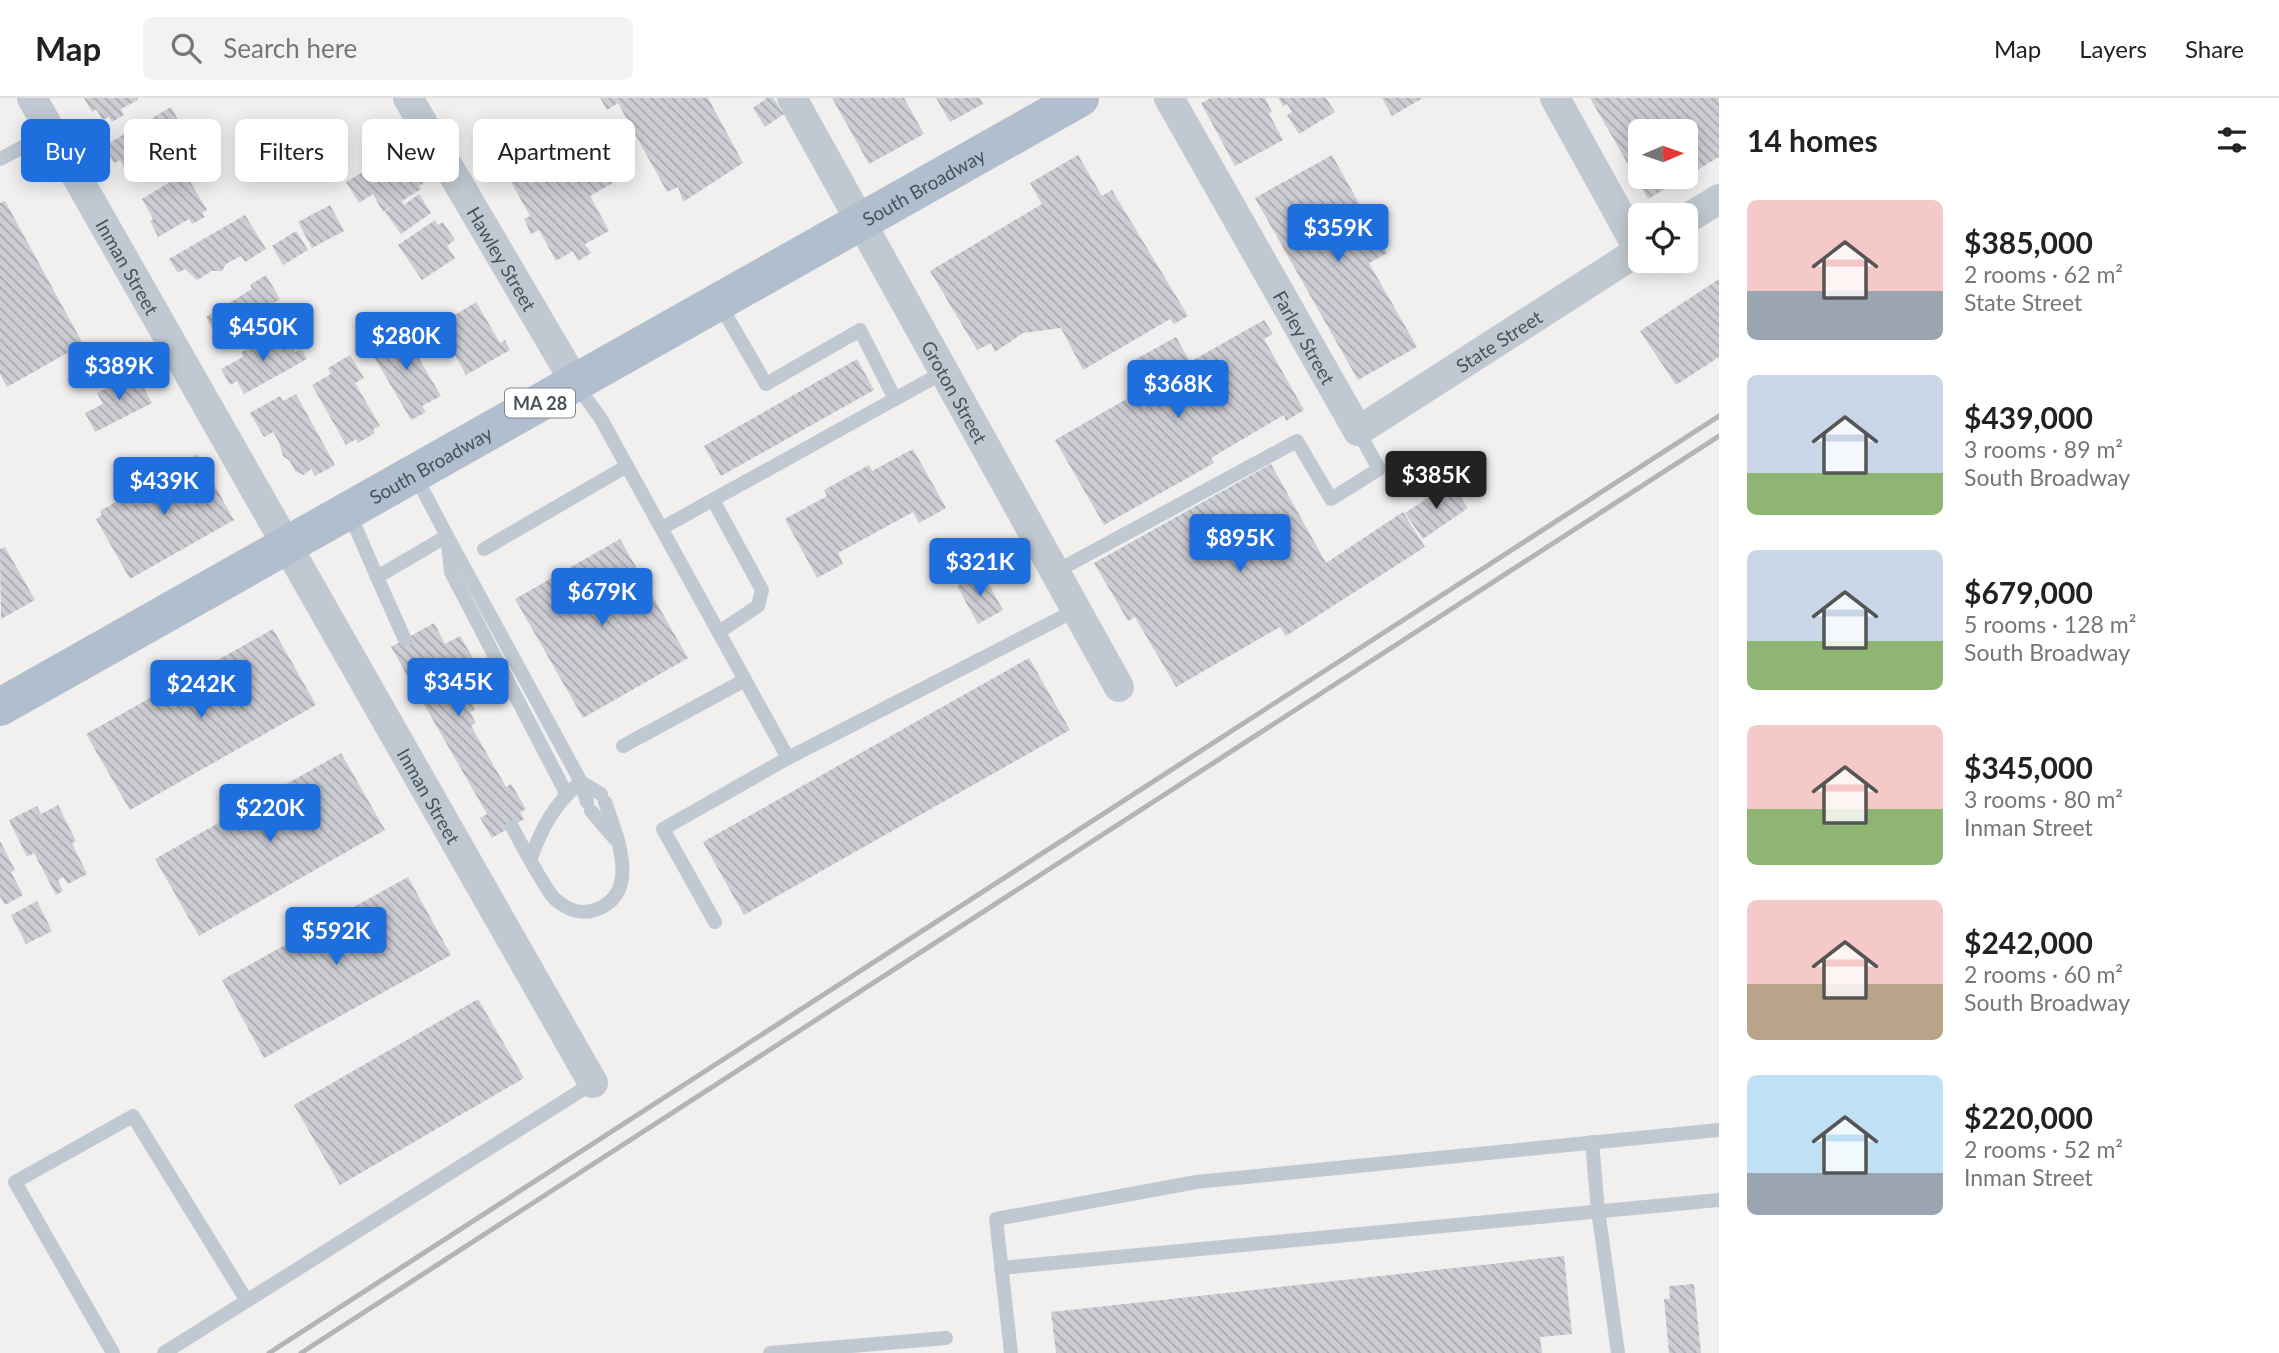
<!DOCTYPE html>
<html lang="en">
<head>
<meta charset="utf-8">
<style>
	body { margin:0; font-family:Lato,sans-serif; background:#f2f2f2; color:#222; height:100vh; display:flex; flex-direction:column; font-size:26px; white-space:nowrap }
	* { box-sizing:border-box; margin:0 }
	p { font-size:23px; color:#767676 }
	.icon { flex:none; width:38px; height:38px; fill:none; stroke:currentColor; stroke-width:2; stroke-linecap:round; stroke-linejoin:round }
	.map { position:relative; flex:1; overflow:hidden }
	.sheet { display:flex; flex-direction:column; background:#fff; width:560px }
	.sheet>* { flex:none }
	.guide { position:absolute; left:21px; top:21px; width:665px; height:63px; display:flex; gap:14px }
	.needle { width:46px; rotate:88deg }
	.fabs { position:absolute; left:1628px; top:21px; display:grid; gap:14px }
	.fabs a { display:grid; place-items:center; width:70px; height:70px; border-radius:10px; background:#fff; box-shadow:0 4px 18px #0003; font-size:35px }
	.price { position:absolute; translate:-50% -60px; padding:0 16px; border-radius:7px; background:#1e6edd; color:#fff; font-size:23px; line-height:46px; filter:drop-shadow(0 2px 4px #0008) }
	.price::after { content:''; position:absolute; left:50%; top:42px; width:21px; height:16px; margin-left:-10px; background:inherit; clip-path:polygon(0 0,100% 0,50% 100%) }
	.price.on { background:#222; color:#fff }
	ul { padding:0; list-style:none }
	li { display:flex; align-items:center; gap:21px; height:175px; padding:0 28px }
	li span { display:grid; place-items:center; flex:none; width:196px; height:140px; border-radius:10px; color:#555 }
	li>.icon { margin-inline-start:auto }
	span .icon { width:84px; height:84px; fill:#fffc; stroke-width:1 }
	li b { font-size:30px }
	h2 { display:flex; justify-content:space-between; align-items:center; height:84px; padding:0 28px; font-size:30px }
	.chip { padding:0 24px; border-radius:10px; background:#fff; box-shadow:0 4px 18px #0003; font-size:24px; line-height:63px }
	.chip.on { background:#1e6edd; color:#fff }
	header { display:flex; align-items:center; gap:42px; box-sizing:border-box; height:98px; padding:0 35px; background:#fff; border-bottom:2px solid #e0e0e0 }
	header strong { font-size:33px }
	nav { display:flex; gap:38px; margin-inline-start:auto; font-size:24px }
	.search { width:490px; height:63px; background:#f2f2f2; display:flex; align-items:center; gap:18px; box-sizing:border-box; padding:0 24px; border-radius:10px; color:#767676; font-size:26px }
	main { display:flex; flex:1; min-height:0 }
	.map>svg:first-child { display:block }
	.building { fill:url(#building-back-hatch) }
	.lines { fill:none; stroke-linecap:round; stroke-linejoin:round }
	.service { stroke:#c0c9d1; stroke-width:14 }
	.minor { stroke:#c0c9d1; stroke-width:30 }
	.primary { stroke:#b0becd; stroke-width:38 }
	.rail { stroke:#b1b4b9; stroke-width:5 }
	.labels { text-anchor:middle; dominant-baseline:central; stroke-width:7; stroke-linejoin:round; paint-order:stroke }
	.shield { fill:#fff; stroke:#7f868d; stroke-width:2 }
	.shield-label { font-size:18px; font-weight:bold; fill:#48525c }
	.street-label { font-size:19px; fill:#48525c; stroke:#fff }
</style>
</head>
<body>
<header>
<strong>Map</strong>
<div class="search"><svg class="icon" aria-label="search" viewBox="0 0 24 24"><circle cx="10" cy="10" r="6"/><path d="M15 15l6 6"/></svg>Search here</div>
<nav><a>Map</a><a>Layers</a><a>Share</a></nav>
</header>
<main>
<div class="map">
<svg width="1719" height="1255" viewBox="0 0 1719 1255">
	<defs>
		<pattern id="building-back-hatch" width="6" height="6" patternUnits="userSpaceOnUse" patternTransform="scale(1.75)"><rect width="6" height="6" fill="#ccced4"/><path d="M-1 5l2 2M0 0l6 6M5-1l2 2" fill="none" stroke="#a8aaaf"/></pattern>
	</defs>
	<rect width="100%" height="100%" fill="#f2efef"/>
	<g class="building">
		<polygon points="84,0 137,0 138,2 121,11 124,17 112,24 109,19 103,22 96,11 92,14"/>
		<polygon points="600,0 708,0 743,65 683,104 678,89 667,94 618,5 607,12"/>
		<polygon points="767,0 773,0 784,16 765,29 753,10"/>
		<polygon points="832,0 904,0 924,36 869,66"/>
		<polygon points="936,0 980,0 983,6 950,24"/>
		<polygon points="1211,0 1265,0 1272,14 1269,16 1283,42 1235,68 1201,5"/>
		<polygon points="1278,0 1326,0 1335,14 1299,36 1287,17 1292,14 1287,6 1283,8"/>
		<polygon points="1382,0 1423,0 1392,18"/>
		<polygon points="1590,0 1719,0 1719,59 1685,79 1685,33 1640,33 1640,79 1685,79 1648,101"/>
		<polygon points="171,9 183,31 190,27 203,49 177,64 171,54 149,69 128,76 120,62 114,65 104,48"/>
		<polygon points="562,53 576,77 615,55 627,77 590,98 609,133 585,146 591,155 578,163 573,153 556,163 539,132 531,136 524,121 530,118 510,82"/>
		<polygon points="399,57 412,77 417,74 424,85 419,88 421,91 402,103 404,107 419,96 431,115 401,136 385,114 395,107 383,114 373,96 359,105 346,84 388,59 390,62"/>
		<polygon points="1078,57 1102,98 1112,92 1188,218 1174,226 1170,221 1083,272 1061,230 1023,235 995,254 991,245 977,252 930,173 1042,106 1030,85"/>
		<polygon points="1332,57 1387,155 1369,165 1417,249 1358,282 1255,100"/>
		<polygon points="185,75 207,112 202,115 205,119 192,126 189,121 158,139 150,123 153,121 142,101"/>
		<polygon points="5,103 83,246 7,289 0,276 0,105"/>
		<polygon points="330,107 344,133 312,150 298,124"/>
		<polygon points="245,117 266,151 245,164 241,158 226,166 222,173 212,173 197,182 185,171 178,175 169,161"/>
		<polygon points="435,122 438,127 443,124 455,142 447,148 455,160 422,182 398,147"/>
		<polygon points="296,133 308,152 283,167 272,148"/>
		<polygon points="266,177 280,201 260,214 265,223 227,245 221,234 216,237 206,219 252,191 250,187"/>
		<polygon points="1719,181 1719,259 1676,287 1640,233"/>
		<polygon points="476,204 500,245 505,242 510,252 466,277 438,227"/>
		<polygon points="1264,222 1273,236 1264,241 1304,312 1286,323 1284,317 1211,360 1214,365 1104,427 1055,342 1144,291 1129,265 1176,239 1190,264"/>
		<polygon points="398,229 401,234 407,230 418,249 414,252 441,298 422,308 426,314 411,322 370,252 378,247 381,251 390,245 386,237"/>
		<polygon points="284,236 295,254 301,251 307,261 244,296 237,283 230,287 221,271 243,259 241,254 265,241 268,245"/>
		<polygon points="350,257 364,280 355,285 380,328 373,331 375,335 358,345 356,341 346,347 312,287 331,276 328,270"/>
		<polygon points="857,261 874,292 721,378 704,348"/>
		<polygon points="136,275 152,305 95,334 85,315 103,306 97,295"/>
		<polygon points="296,296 335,367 315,378 311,371 304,377 295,373 290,363 283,358 279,344 273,334 264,339 250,315 280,298 283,303"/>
		<polygon points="913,351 946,410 919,425 913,414 838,455 843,466 817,480 785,421 827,398 824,392 869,367 872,373"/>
		<polygon points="197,356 234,422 130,481 96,421 102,417 100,413"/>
		<polygon points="1271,366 1326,465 1403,414 1425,449 1286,538 1280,529 1176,589 1135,519 1128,523 1094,465"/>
		<polygon points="1450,385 1468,410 1423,441 1405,415"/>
		<polygon points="620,441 688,560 583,620 515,501"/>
		<polygon points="5,449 35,502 1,521 0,451"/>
		<polygon points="982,474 1003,512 978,526 957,488"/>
		<polygon points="434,525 445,546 460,538 478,569 468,575 483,601 472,607 475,612 470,614 476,625 471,628 506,689 511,686 526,711 520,714 524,721 492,740 480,720 487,716 391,549"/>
		<polygon points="273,531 316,607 130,712 86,636"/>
		<polygon points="1029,560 1070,632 744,817 703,744"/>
		<polygon points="341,655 385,732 199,838 155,761"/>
		<polygon points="58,707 76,743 72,745 87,776 68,786 63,779 58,782 63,793 56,797 34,755 27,759 9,722 37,708 41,716"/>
		<polygon points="0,743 15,772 11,774 23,797 5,807 0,798"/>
		<polygon points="408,779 451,857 264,960 222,882"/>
		<polygon points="37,803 52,833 26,846 11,817"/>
		<polygon points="478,901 524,980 340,1087 294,1007"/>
		<polygon points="1564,1158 1572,1236 1540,1239 1542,1255 1056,1255 1051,1214"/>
		<polygon points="1694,1186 1701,1255 1669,1255 1664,1201 1670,1201 1669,1188"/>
	</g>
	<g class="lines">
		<g class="service">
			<polyline points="0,61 52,34"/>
			<polyline points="576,286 601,321 745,582 623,648"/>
			<polyline points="895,301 944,274"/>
			<polyline points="713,402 762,492 758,508 719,534"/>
			<polyline points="349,414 377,479 447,438 415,377"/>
			<polyline points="662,430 895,301 860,232 766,286 719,205"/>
			<polyline points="447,438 581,684 601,696"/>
			<polyline points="448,447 451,474 566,695"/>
			<polyline points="484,451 627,368"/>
			<polyline points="1055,474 1297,343 1331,401 1379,371 1358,333"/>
			<polyline points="377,479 405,542"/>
			<polyline points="745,582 788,660"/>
			<polyline points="591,713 615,741"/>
			<path d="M512,729c8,14 34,65 44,73 12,10 24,15 39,10 47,-16 22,-74 10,-108"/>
			<path d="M531,760c11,-31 24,-55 50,-76l6,20"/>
			<polyline points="715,824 663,731 788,660 1076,512"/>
			<polyline points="1592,1044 1598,1112 1618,1255"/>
			<polyline points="1001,1170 1719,1102"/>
			<polyline points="113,1255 15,1084 133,1018 247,1203"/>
			<polyline points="164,1255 593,985"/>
			<polyline points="770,1255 946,1240"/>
			<polyline points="1011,1255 996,1121 1196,1084 1719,1032"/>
		</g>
		<g class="minor">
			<path id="s1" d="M32,0l561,985"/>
			<path id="s2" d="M408,0l167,284"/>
			<path id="s3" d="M792,0l327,589"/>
			<path id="s4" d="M1169,0l189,333 282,-181"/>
			<polyline points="1555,0 1639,152"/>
			<polyline points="1685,122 1719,101"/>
		</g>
		<path class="primary" id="s5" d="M0,609l1080,-609"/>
		<g class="rail">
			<polyline points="269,1255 1719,318"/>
			<polyline points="301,1255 1719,338"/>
		</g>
	</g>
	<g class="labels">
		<rect class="shield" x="505" y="290.5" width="70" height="29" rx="5"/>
		<g class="shield-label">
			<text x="540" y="305">MA 28</text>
		</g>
		<g class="street-label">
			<text stroke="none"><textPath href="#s5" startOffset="1060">South Broadway</textPath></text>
			<text stroke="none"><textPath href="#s2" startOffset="186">Hawley Street</textPath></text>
			<text stroke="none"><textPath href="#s1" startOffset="194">Inman Street</textPath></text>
			<text stroke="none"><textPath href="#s4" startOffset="275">Farley Street</textPath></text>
			<text stroke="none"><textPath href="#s4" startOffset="550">State Street</textPath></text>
			<text stroke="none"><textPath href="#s3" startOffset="336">Groton Street</textPath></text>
			<text stroke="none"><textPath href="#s5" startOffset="494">South Broadway</textPath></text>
			<text stroke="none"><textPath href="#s1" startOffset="803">Inman Street</textPath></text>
		</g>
	</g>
</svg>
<div class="fabs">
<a><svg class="needle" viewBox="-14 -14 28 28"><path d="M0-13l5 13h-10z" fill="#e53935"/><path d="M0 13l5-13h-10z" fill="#767676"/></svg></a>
<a><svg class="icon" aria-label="locate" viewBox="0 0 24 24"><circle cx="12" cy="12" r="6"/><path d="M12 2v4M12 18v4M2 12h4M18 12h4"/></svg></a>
</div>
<b class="price" style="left:1338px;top:166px">$359K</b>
<b class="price" style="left:263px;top:265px">$450K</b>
<b class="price" style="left:406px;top:274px">$280K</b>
<b class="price" style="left:119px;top:304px">$389K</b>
<b class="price" style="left:1178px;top:322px">$368K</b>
<b class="price on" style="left:1436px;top:413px">$385K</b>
<b class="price" style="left:164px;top:419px">$439K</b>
<b class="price" style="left:1240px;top:476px">$895K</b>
<b class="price" style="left:980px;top:500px">$321K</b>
<b class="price" style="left:602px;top:530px">$679K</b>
<b class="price" style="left:458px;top:620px">$345K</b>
<b class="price" style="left:201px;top:622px">$242K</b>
<b class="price" style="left:270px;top:746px">$220K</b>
<b class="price" style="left:336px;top:869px">$592K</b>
<div class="guide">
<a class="chip on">Buy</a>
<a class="chip">Rent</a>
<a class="chip">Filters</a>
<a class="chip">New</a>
<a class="chip">Apartment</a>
</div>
</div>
<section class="sheet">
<h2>14 homes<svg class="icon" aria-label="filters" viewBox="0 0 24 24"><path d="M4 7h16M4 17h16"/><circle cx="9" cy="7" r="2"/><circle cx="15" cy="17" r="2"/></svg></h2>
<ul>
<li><span style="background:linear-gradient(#f6c9c9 65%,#9aa5b1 0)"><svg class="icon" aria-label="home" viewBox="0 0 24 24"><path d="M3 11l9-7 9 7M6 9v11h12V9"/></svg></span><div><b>$385,000</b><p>2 rooms · 62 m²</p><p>State Street</p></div></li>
<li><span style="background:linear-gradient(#c9d6e8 70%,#8fb573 0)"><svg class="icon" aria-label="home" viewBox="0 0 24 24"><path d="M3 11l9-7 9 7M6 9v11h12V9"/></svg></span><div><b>$439,000</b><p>3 rooms · 89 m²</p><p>South Broadway</p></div></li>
<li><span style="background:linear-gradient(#c9d6e8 65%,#8fb573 0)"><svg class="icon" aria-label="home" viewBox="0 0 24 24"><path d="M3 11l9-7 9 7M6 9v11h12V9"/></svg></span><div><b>$679,000</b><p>5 rooms · 128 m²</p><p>South Broadway</p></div></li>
<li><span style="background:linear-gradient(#f6c9c9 60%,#8fb573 0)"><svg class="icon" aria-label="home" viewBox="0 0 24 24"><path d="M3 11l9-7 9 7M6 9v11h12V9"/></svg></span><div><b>$345,000</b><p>3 rooms · 80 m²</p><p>Inman Street</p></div></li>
<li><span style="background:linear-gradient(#f6c9c9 60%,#b9a48a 0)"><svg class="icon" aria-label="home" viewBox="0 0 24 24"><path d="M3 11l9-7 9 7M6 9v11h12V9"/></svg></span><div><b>$242,000</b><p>2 rooms · 60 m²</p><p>South Broadway</p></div></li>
<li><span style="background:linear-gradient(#bfe0f5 70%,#9aa5b1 0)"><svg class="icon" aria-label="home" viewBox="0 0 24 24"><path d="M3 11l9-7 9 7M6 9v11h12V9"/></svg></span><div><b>$220,000</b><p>2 rooms · 52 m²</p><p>Inman Street</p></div></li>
</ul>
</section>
</main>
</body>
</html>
